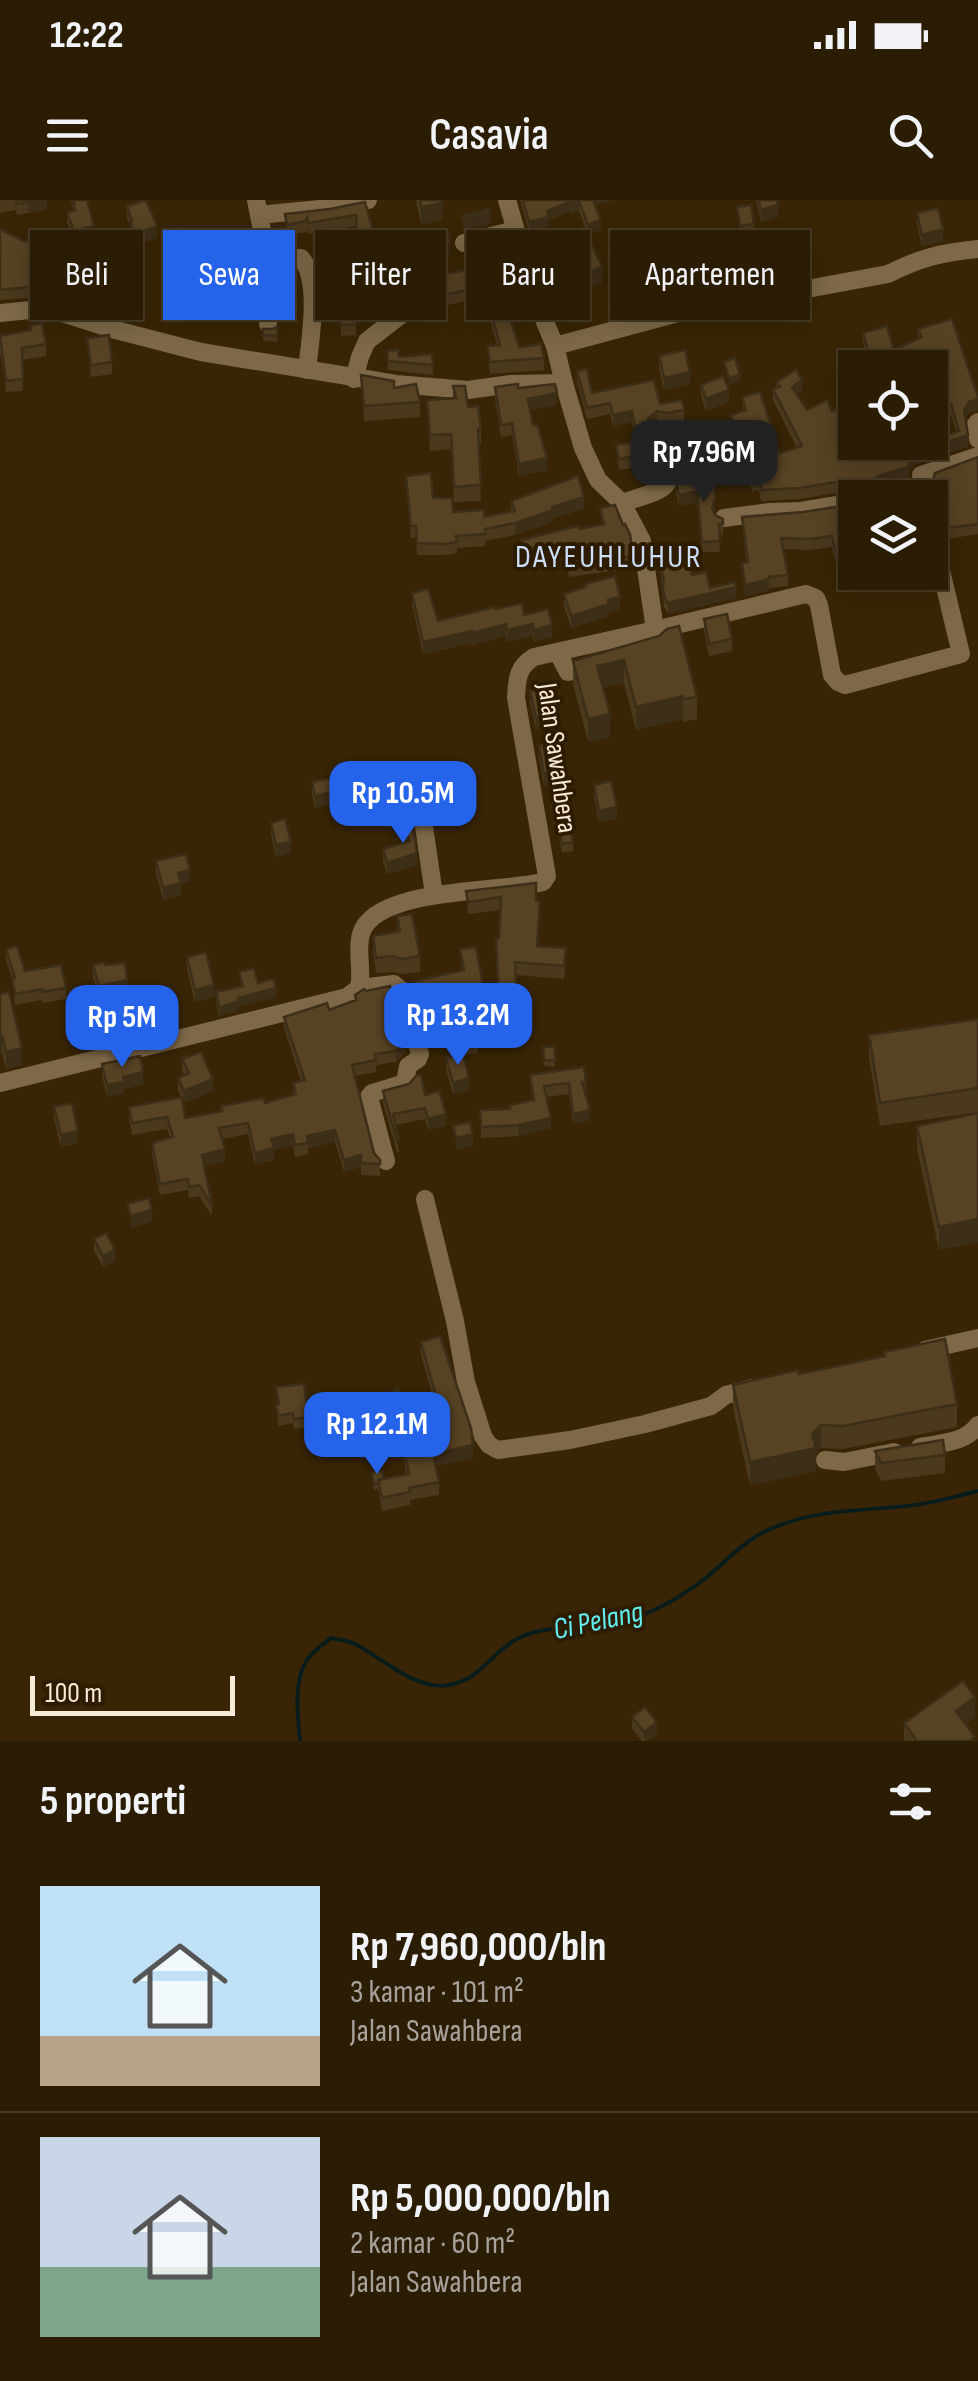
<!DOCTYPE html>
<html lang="id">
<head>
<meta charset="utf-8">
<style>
	body { margin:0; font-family:"Sofia Sans Condensed",sans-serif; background:#372913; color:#f1f3f6; height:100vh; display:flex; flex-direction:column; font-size:38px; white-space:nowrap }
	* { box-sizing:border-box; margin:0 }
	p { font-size:32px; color:#a6a19a }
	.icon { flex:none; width:55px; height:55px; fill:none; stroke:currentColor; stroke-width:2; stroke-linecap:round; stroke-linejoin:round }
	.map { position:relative; height:1541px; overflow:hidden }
	.side { display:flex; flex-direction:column; background:#2b1c04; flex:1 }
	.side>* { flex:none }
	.hud { position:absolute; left:30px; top:30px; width:920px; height:90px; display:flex; gap:20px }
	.controls { position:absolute; left:838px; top:150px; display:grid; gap:20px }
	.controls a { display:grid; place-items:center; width:110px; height:110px; border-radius:0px; background:#2b1c04; box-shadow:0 5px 25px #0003,0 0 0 2px #473a26; font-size:50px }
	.scale { position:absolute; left:30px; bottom:25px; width:205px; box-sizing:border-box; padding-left:10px; border:5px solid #f8ebda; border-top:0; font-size:28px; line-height:35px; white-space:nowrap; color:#f8ebda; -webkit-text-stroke:8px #2e1c00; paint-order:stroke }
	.price { position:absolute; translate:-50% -85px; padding:0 22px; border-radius:20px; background:#2563eb; color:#fff; font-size:32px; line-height:65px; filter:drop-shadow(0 2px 5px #0008) }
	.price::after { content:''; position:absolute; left:50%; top:60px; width:30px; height:22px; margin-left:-15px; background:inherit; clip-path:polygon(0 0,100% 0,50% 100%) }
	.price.on { background:#222; color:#fff }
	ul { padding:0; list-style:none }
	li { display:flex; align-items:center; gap:30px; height:250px; padding:0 40px }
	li+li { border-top:2px solid #473a26 }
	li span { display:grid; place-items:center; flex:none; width:280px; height:200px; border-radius:0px; color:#555 }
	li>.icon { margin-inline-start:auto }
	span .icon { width:120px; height:120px; fill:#fffc; stroke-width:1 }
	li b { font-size:42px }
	h2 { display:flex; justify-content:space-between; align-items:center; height:120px; padding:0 40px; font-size:42px }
	.pill { padding:0 35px; border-radius:0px; background:#2b1c04; box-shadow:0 5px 25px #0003,0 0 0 2px #473a26; font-size:35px; line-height:90px }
	.pill.on { background:#2563eb; color:#fff }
	.status { display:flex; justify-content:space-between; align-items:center; height:70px; padding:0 50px; background:#2b1c04; direction:ltr }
	.status svg { height:28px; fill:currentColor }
	header { display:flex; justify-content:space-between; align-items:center; height:130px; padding:0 40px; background:#2b1c04; font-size:45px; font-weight:600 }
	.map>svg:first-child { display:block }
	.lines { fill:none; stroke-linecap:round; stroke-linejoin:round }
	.stream { stroke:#091c1c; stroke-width:4 }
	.minor { stroke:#7e6848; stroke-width:18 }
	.wall { fill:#4b391e }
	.shaded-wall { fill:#3d2e18 }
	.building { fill:#574223; stroke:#3d2e18; stroke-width:2.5 }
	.labels { text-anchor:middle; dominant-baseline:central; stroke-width:8; stroke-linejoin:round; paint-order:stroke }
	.street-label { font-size:28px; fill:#f8ebda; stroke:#2e1c00 }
	.water-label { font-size:30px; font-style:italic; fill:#60f0f1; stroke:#2e1c00 }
	.quarter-label { font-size:32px; letter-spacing:2.5px; fill:#ccdef8; stroke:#2e1c00 }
</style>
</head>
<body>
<div class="status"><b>12:22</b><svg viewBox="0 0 49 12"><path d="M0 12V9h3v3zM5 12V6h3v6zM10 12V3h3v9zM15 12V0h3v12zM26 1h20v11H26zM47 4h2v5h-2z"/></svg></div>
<header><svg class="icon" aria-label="menu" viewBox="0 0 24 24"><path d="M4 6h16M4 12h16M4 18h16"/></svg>Casavia<svg class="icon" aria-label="search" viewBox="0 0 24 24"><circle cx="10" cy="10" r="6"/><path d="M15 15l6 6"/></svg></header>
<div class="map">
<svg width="978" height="1541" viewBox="0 0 978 1541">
	<rect width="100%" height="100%" fill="#392505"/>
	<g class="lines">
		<path class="stream" d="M300,1541c-2,-24 -7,-60 7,-81 6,-9 15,-15 24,-22 8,2 15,2 22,5 29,14 62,48 96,42 31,-5 43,-33 68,-46 31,-17 78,-8 112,-19 27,-9 52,-23 74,-40 20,-15 36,-35 59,-47 43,-22 88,-22 134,-26 28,-2 55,-9 82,-16"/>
		<g class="minor">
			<path d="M256,0l12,60 33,-2c20,22 9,83 6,112"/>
			<polyline points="259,15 329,8 368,0"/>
			<polyline points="464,43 515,30"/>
			<polyline points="268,60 268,124"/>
			<polyline points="0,113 40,109 62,113 112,129 201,152 396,184 468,190 511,184 564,183"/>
			<path d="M555,146l123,-33 210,-39c34,-17 53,-21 90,-25"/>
			<polyline points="354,179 360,157 367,141 402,114"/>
			<polyline points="978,222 976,224 978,239"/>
			<polyline points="884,298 923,287 921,275 978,256"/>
			<path d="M622,303c53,-17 55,-14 38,-69"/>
			<polyline points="724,318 770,312 801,311 855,302"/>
			<polyline points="656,439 655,430 806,394 816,398 819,405 832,475 838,482 845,485 961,454 937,354 930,347"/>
			<polyline points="558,453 568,472 595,465"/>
			<polyline points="420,599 434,695"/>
			<polyline points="359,788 394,784 401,790 420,854 418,859 408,866 405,883 372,893 369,897 386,961"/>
			<path d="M0,883l347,-86 12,-9c4,-18 -3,-37 2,-54 13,-47 143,-42 182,-52l4,-6 -31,-178c1,-18 1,-31 18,-41l121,-27 -13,-89 -20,-38 -24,-23 -15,-32 -19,-65 -9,-37 -19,-46 -29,-100"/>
			<polyline points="425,999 455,1121 466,1182 483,1236 489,1245 498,1250 570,1240 645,1224 711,1206 726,1195 753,1188"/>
			<polyline points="925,1150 978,1138"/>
			<path d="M920,1247c21,-4 45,-4 58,-22"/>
			<polyline points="825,1260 844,1262 894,1252"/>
		</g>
	</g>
	<g class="wall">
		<polygon points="0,0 47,0 47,9 17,15 16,10 0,13"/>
		<polygon points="71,0 87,0 94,34 74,40 67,22 67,13 73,11"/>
		<polygon points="416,0 442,0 442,20 421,25"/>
		<polygon points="520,0 614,0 595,4 601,29 588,35 579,11 572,14 571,11 549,20 549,26 529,31"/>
		<polygon points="756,0 777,0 778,17 761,22"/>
		<polygon points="365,2 377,68 395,72 421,83 476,68 472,54 472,43 510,80 467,94 467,101 448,105 447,102 414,110 408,103 401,102 382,114 381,110 356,114 356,135 341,136 340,115 325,117 324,74 335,84 358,80 356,26 308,34 307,29 306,32 287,36 285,14 330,9"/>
		<polygon points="127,6 157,38 135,46 130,34 130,27 127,18"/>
		<polygon points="737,7 754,24 754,36 740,38"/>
		<polygon points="917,13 943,41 922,46 917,25"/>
		<polygon points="0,29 26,42 43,42 61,58 55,83 55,99 39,97 0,100"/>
		<polygon points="235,38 255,60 256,107 240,108"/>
		<polygon points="556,41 602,82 575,95 575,102 565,108 561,100 552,105 546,90 546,75 562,67 556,56"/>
		<polygon points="280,61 287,79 296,90 294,106 280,106"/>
		<polygon points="138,71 135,120 109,115 109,97"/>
		<polygon points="198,78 219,81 215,95 198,90"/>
		<polygon points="491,112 519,147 544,158 544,170 490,174 487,146 497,145 491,124"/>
		<polygon points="278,126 277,142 263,141 263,129 273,129"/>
		<polygon points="918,129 969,213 965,219 968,246 916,264 909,270 909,278 881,286 874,290 874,293 865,296 864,293 854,290 800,299 761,301 759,290 752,292 747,271 722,272 719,258 719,247 723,246 722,232 732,229 731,215 743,211 742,197 780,253 797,248 773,200 773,189 776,188 776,182 802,191 797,194 807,210 832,211 930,242 956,232 951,215 948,216 942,197 930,200 930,168 869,164 863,144 863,133 894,150 918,139"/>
		<polygon points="0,136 46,144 46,156 22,160 23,191 6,192 4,170 0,155"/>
		<polygon points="87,138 112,162 112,174 91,177"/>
		<polygon points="387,151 399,157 432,154 433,175 388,170"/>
		<polygon points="659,156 690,184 664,190 659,168"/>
		<polygon points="577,171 592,193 660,204 684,210 684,221 667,224 657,222 650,228 657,262 657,273 642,276 640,267 619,270 616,245 636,241 632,222 613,226 610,214 587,219 577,182"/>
		<polygon points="361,175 394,188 420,202 420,217 364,221"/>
		<polygon points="701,185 729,202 706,211 701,196"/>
		<polygon points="453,186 481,228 481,244 478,244 481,301 454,302 451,249 430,251 427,200 453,198"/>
		<polygon points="495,187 518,188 557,205 530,210 533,225 547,270 519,276 512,235 501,237 495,199"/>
		<polygon points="978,257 978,334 941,340 932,335 930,335 930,298 919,298 919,290 932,285"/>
		<polygon points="406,276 453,312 484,317 511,312 511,301 584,309 553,318 553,322 515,335 485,341 485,346 457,348 457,353 446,355 417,355 416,337 411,338"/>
		<polygon points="676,282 715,309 715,315 723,319 723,335 719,335 720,352 702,352 697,302 679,306 676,293"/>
		<polygon points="855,304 855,352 852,352 852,357 835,361 832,347 810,350 783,349 788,375 788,386 769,388 769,390 745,396 742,363 746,362 742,317 803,312"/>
		<polygon points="600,308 633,356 633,368 569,377 566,359 554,362 552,354 524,362 521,351 521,340 602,324"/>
		<polygon points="658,351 676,362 710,388 736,398 668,414 664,407 662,383 658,362"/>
		<polygon points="412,393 438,421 496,409 524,415 552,437 534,442 533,436 507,442 506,436 472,445 472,443 423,454 412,405"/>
		<polygon points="564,394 620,409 609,412 609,416 571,428 564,406"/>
		<polygon points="704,419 732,439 732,451 709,456 704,431"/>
		<polygon points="659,436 697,497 697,519 683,522 683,519 636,530 624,483 603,488 610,537 588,542 573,484 573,461"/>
		<polygon points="530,491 549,526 536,530 530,503"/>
		<polygon points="539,546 557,583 544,586 539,557"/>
		<polygon points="312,582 333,604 315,608 312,594"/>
		<polygon points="594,585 617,619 599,622 594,597"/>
		<polygon points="380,592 398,625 386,628 380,604"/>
		<polygon points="552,606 573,642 573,651 562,653 557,627 554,628"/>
		<polygon points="404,622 417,665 387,674 383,661 383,649 406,642 404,633"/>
		<polygon points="271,623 291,653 276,657 271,635"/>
		<polygon points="156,661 190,682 181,684 181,695 163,700 156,673"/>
		<polygon points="536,683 538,746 566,761 564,779 516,775 517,798 526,798 526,821 499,822 500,841 478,843 478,853 463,855 469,890 453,894 446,870 446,858 457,855 451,827 426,831 415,792 415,781 462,770 460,749 489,817 492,817 492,800 498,799 501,710 468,714 466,691"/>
		<polygon points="397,716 420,756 420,772 402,774 393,772 376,773 373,752 373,736 397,731"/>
		<polygon points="6,749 25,771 66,788 66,799 42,803 42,800 15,805 12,778 6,760"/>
		<polygon points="187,757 214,797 195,802 187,769"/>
		<polygon points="93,765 105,765 127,792 99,798 93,777"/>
		<polygon points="239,772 258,783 276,797 238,807 237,811 219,816 216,801 216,792 241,787"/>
		<polygon points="0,794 22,865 6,869 2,853 0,854"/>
		<polygon points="355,795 406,852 396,862 376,865 376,872 355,876 374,953 380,960 380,976 361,975 361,967 344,972 335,942 308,948 308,954 295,957 293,945 274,950 274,960 255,964 248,934 222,939 225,961 204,966 212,1005 212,1016 199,996 189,998 188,990 160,995 152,954 152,943 170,938 167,929 132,935 129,919 129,907 181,897 178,890 178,878 184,875 182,871 182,859 213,891 184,903 182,898 185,918 221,912 221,906 265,903 293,895 293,883 301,881 284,828 284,817 329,810 355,800"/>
		<polygon points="978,819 978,912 880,926 869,858 869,835"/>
		<polygon points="543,847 555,847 555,867 544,866"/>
		<polygon points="102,864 143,884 124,889 124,893 107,897 102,876"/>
		<polygon points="530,875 586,882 585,893 590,920 573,924 569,894 546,897 551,928 518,936 481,938 480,910 510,909 510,905 532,900"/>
		<polygon points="383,891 425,895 446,925 428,930 425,919 395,925 399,952 397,952 383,903"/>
		<polygon points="54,907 78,943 61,947 54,919"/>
		<polygon points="978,913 978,1042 939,1050 917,949 917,926"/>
		<polygon points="94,1039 115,1061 103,1067 94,1051"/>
		<polygon points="421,1142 473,1258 436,1266 439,1282 439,1295 410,1300 410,1305 382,1311 378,1289 374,1290 371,1272 384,1278 406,1274 403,1256 395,1259 373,1212 373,1200 405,1204 432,1194 421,1155"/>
		<polygon points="799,1174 957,1204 957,1227 843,1249 821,1248 816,1254 816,1271 750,1285 733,1208 733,1185"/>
		<polygon points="276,1187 307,1206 318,1216 318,1226 294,1229 293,1223 278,1226"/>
		<polygon points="875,1251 945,1255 945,1273 881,1281 875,1269"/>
		<polygon points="632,1517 657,1534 648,1541 642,1541 632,1528"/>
		<polygon points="975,1517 965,1524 975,1541 904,1541 904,1523"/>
	</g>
	<g class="shaded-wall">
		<polygon points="39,0 47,0 47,9 28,14 28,3"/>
		<polygon points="591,0 614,0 591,5"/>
		<polygon points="571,1 571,11 549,20 549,26 529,31 529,22 547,11"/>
		<polygon points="579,1 579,11 572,14 572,4"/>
		<polygon points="442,3 442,20 421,25 421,7"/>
		<polygon points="778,5 778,17 761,22 761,10"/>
		<polygon points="490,12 490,24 463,30 463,18"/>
		<polygon points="601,20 601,29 588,35 588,25"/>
		<polygon points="94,26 94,34 74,40 74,31"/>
		<polygon points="157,26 157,38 135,46 135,34"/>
		<polygon points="943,29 943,41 922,46 922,35"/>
		<polygon points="450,43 450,55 429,60 429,48"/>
		<polygon points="61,47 61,58 54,86 54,76"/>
		<polygon points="602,67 602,82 575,95 575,102 565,108 565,92 572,81"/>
		<polygon points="219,69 219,81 215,95 215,83"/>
		<polygon points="510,69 510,80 467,94 466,83"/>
		<polygon points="561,85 561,100 552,105 552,90"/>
		<polygon points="401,91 401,102 382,114 382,103"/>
		<polygon points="447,91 447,102 414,110 414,99"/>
		<polygon points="690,172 690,184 664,190 664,178"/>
		<polygon points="740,175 740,181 729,184 729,178"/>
		<polygon points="802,180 802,191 792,198 792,187"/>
		<polygon points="942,186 942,197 930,200 930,189"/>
		<polygon points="729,190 729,202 706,211 706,199"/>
		<polygon points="557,193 557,205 528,211 528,199"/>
		<polygon points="978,199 978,210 969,213 964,221 964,210 969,202"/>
		<polygon points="632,211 632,222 613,226 613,215"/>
		<polygon points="657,211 657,222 648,230 648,219"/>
		<polygon points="968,235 968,246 916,264 909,270 909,278 881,286 874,290 873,298 872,290 874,279 909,260 916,253"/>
		<polygon points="547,258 547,270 519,276 519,264"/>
		<polygon points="697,291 697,302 679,306 679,295"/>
		<polygon points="584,297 584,309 553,318 553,322 515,335 515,323 552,307"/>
		<polygon points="552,343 552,354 524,362 524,350"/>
		<polygon points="852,346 852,357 835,361 835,350"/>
		<polygon points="566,348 566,359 554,362 554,351"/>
		<polygon points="769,379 769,390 745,396 745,385"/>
		<polygon points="736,387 736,398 668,414 668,403"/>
		<polygon points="620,397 620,409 609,412 609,416 571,428 571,416 608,400"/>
		<polygon points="506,424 506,436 472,445 472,433"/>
		<polygon points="533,424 533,436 507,442 507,430"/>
		<polygon points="552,425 552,437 534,442 534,430"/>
		<polygon points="472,431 472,443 423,454 423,442"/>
		<polygon points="624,460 624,483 597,489 597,466"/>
		<polygon points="683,496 683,519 636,530 636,507"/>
		<polygon points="549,514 549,526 536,530 536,518"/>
		<polygon points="610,514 610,537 588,542 588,519"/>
		<polygon points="557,571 557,583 544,586 544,574"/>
		<polygon points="333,592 333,604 315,608 315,596"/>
		<polygon points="617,607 617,619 599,622 599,611"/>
		<polygon points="398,614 398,625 386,628 386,616"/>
		<polygon points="291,642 291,653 276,657 276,645"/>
		<polygon points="417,653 417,665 387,674 387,663"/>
		<polygon points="190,670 190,682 181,684 181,695 163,700 163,688 178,673"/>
		<polygon points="127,780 127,792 99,798 99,786"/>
		<polygon points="214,785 214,797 195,802 195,790"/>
		<polygon points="276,788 276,797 238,807 237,811 219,816 219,807 238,798"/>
		<polygon points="2,836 2,853 0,854 0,837"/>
		<polygon points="406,840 406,852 396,862 396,851"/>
		<polygon points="22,848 22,865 6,869 6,852"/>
		<polygon points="143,872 143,884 124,889 124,893 107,897 107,885 123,877"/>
		<polygon points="469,878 469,890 453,894 453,883"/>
		<polygon points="213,879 213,891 184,903 184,891"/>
		<polygon points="590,910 590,920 573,924 573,914"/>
		<polygon points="446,914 446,925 428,930 428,919"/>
		<polygon points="551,918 551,928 518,936 518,925"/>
		<polygon points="335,930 335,942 308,948 307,936"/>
		<polygon points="78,931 78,943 61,947 61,935"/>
		<polygon points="293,934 293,945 274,950 274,960 255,964 255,953 271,939"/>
		<polygon points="473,934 473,946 456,950 456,938"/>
		<polygon points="225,949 225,961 202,966 202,955"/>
		<polygon points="361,955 361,967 344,972 344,960"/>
		<polygon points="152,1010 152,1022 131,1028 131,1016"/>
		<polygon points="978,1019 978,1042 939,1050 939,1027"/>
		<polygon points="115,1049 115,1061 103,1067 103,1056"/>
		<polygon points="821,1225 821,1248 816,1254 816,1271 750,1285 750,1262 812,1234"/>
		<polygon points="403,1244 403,1256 395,1259 395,1247"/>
		<polygon points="473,1245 473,1258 433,1267 433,1254"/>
		<polygon points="975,1497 975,1517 956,1531 956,1511"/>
		<polygon points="657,1522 657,1534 648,1541 644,1541 644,1532"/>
	</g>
	<g class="building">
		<polygon points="16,0 39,0 17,4"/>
		<polygon points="73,0 87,0 94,26 74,31 67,13 75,10"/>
		<polygon points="146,0 157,26 135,34 130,22 132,21 127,6"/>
		<polygon points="420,0 442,0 442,3 421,7"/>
		<polygon points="523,0 593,0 601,20 588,25 579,1 572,4 571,1 547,11 549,17 529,22"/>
		<polygon points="758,0 777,0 778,5 761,10"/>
		<polygon points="365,2 374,34 377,68 393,64 395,72 417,67 421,83 445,77 444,74 478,68 476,61 478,60 472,43 494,37 503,63 508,62 510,69 466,83 467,90 448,94 447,91 414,99 408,92 401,91 382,103 381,99 355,103 356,124 341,125 340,104 325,106 324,74 334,73 335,84 359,80 356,15 308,23 307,18 306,21 287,25 285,14 330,9"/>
		<polygon points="751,5 754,24 740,26 737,7"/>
		<polygon points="938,8 943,29 922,35 917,13"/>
		<polygon points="489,9 490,12 463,18 462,16"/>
		<polygon points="584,27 602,67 572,81 575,87 565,92 561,85 552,90 546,75 568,64 556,41"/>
		<polygon points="0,29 26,42 30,30 43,34 41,42 61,47 54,76 55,88 39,86 0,90"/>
		<polygon points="448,31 450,43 429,48 426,36"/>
		<polygon points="251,36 255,60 256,95 240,96 235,38"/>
		<polygon points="112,52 138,54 135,102 109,97"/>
		<polygon points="284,60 287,79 296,78 294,94 280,94 280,61"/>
		<polygon points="203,63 219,69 215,83 198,78"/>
		<polygon points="507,108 519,147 541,144 544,158 490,162 487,146 500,145 491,112"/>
		<polygon points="952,119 978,197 978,199 969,202 964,210 968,235 916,253 909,260 909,267 881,275 874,279 872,290 875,295 879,298 865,298 867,290 864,282 854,279 800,288 761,290 759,280 752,281 747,260 722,261 719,247 726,245 722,232 735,228 731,215 746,210 742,197 760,192 780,253 802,246 773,189 780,187 776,182 796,170 802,180 792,187 807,210 827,200 832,211 855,204 855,242 930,242 930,241 959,231 951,204 948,205 942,186 930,189 930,168 862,168 872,163 863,133 887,126 894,150 922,137 918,129"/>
		<polygon points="42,123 46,144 22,148 23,179 6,181 0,136 31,130 30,126"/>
		<polygon points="278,126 277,136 263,135 263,129 273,129"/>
		<polygon points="109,135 112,162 91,165 87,138"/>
		<polygon points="398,150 399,157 432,154 433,165 388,161 387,151"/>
		<polygon points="685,150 690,172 664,178 659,156"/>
		<polygon points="735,158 740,175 729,178 724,162"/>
		<polygon points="587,169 592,193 654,180 660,204 682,200 684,210 667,213 657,211 648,219 657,262 642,264 640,255 619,259 616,245 638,241 632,211 613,215 610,203 587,208 577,171"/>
		<polygon points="361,175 394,181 394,188 416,184 420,202 364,206"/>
		<polygon points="723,176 729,190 706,199 701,185"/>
		<polygon points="518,184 518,188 555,184 557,193 528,199 533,225 537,224 547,258 519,264 512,223 501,225 495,187"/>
		<polygon points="453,186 465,186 468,207 478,206 481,228 478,229 481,285 454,287 451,234 430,235 427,200 456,198"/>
		<polygon points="978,257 978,324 941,329 932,324 930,324 930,298 920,298 919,290 932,285 935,273"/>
		<polygon points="431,273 433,298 452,298 453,312 484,310 484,317 515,311 511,301 578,276 584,297 552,307 553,310 515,323 485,329 485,334 456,336 457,342 446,344 417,343 416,326 411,326 406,276"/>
		<polygon points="714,275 715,298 712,308 715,315 723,319 723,324 719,324 720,341 702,342 697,291 679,295 676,282 696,277"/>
		<polygon points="855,304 855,341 851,341 852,346 835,350 832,336 810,339 781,338 788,375 769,377 769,379 745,385 742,363 748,362 742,317 803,312"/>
		<polygon points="615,305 623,325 625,324 630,334 633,356 569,365 566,348 554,351 552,343 524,350 521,340 578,326 579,329 604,324 600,308"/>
		<polygon points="672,347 676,362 688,359 692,375 706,372 710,388 735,382 736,387 668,403 664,396 662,382 664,382 658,351"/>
		<polygon points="615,376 620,397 608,400 609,404 571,416 564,394 586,387 585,384"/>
		<polygon points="428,389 438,421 495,407 496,409 522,403 524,415 548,409 552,425 534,430 533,424 507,430 506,424 472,433 472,431 423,442 412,393"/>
		<polygon points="727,414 732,439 709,444 704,419"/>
		<polygon points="679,426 697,497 683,499 683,496 636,507 624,460 597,466 610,514 588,519 573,461 659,436 667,429"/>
		<polygon points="543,488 549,514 536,518 530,491"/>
		<polygon points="550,543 557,571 544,574 539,546"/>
		<polygon points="330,578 333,592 315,596 312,582"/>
		<polygon points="611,581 617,607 599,611 594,585"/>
		<polygon points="392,589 398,614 386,616 380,592"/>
		<polygon points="566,604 573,642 562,644 557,618 554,618 552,606"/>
		<polygon points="285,619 291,642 276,645 271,623"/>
		<polygon points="412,620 417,653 387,663 383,649 409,641 404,622"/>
		<polygon points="186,654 190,670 178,673 181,683 163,688 156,661"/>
		<polygon points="536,683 536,701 540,701 537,746 566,748 564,766 515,762 517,798 526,798 526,808 493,809 492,800 499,799 496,739 499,738 501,697 468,702 466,691"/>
		<polygon points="412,714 420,756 402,759 393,756 376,758 373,736 400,731 397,716"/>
		<polygon points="17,746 25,771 61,765 66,788 42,792 42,789 15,794 12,778 15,778 6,749"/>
		<polygon points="476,747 489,817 498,816 500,829 477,832 478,842 457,845 451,815 426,820 415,781 464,770 460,749"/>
		<polygon points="206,752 214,785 195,790 187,757"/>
		<polygon points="104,762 105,765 125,763 127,780 99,786 93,765"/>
		<polygon points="254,768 258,783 273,779 276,788 238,798 237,802 219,807 216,792 243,786 239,772"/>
		<polygon points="390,786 406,840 396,851 375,854 376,860 352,865 374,953 380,960 380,964 361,963 361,955 344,960 335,930 307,936 308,943 295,945 293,934 271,939 274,948 255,953 248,923 219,928 225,949 202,955 212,1005 199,985 189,987 188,979 160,984 152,943 173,937 167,917 132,923 129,907 182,897 185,918 222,911 221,906 264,898 265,903 296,894 293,883 305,880 284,817 327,803 329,810 356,800 355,795 364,789 366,791"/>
		<polygon points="9,792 22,848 6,852 2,836 0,837 0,794"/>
		<polygon points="978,819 978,888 880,903 869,835"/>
		<polygon points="543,847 555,847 555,861 544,860"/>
		<polygon points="201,852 213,879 184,891 178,878 189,873 182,859"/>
		<polygon points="463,854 469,878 453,883 446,858"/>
		<polygon points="140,856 143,872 123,877 124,882 107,885 102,864"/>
		<polygon points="584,867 586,882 582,882 590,910 573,914 569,883 544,886 551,918 518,925 481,927 480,910 510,909 510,905 534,900 530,875"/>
		<polygon points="417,875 421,875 425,895 439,891 446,914 428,919 425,908 393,914 399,940 397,941 383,891 409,884"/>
		<polygon points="72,903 78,931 61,935 54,907"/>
		<polygon points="978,913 978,1019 939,1027 917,926"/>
		<polygon points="470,922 473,934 456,938 453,926"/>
		<polygon points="149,998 152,1010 131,1016 127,1004"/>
		<polygon points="106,1033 115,1049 103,1056 94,1039"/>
		<polygon points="440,1136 471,1228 473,1245 433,1254 439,1282 409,1288 410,1292 382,1298 378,1280 409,1274 403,1244 395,1247 373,1200 398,1189 405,1204 435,1193 421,1142"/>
		<polygon points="945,1139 957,1204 843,1226 821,1225 812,1234 816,1248 750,1262 733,1185 798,1170 799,1174 885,1156 884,1152"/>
		<polygon points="304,1184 307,1206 316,1204 318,1216 294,1219 293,1213 278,1216 276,1205 279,1204 276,1187"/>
		<polygon points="943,1240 945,1255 881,1263 875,1251"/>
		<polygon points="382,1271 384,1278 378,1280 379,1283 374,1284 371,1272"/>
		<polygon points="963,1481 975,1497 956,1511 975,1537 970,1541 917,1541 904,1523"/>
		<polygon points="645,1507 657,1522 644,1532 632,1517"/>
	</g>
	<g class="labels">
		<g class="street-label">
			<text transform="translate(557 558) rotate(82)">Jalan Sawahbera</text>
		</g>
		<g class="water-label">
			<text transform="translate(598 1421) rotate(-12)">Ci Pelang</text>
		</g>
		<g class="quarter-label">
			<text x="609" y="357">DAYEUHLUHUR</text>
		</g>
	</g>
</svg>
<div class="controls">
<a><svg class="icon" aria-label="locate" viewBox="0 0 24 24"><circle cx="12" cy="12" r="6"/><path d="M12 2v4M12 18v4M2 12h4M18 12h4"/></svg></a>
<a><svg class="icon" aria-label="layers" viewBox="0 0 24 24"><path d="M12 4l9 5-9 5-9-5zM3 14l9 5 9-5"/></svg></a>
</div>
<div class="scale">100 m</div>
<b class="price on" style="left:704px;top:305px">Rp 7.96M</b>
<b class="price" style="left:403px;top:646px">Rp 10.5M</b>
<b class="price" style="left:458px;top:868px">Rp 13.2M</b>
<b class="price" style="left:122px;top:870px">Rp 5M</b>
<b class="price" style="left:377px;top:1277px">Rp 12.1M</b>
<div class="hud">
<a class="pill">Beli</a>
<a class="pill on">Sewa</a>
<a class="pill">Filter</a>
<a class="pill">Baru</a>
<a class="pill">Apartemen</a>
</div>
</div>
<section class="side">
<h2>5 properti<svg class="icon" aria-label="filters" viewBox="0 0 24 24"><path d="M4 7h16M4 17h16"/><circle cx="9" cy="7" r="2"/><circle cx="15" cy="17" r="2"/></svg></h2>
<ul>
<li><span style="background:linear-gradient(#bfe0f5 75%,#b9a48a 0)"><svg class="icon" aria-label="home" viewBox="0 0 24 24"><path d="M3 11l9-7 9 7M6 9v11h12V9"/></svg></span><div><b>Rp 7,960,000/bln</b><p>3 kamar · 101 m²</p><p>Jalan Sawahbera</p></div></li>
<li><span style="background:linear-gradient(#c9d6e8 65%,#7fa58c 0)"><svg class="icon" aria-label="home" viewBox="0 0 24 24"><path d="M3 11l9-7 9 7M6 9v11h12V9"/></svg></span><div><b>Rp 5,000,000/bln</b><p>2 kamar · 60 m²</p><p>Jalan Sawahbera</p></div></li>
</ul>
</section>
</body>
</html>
